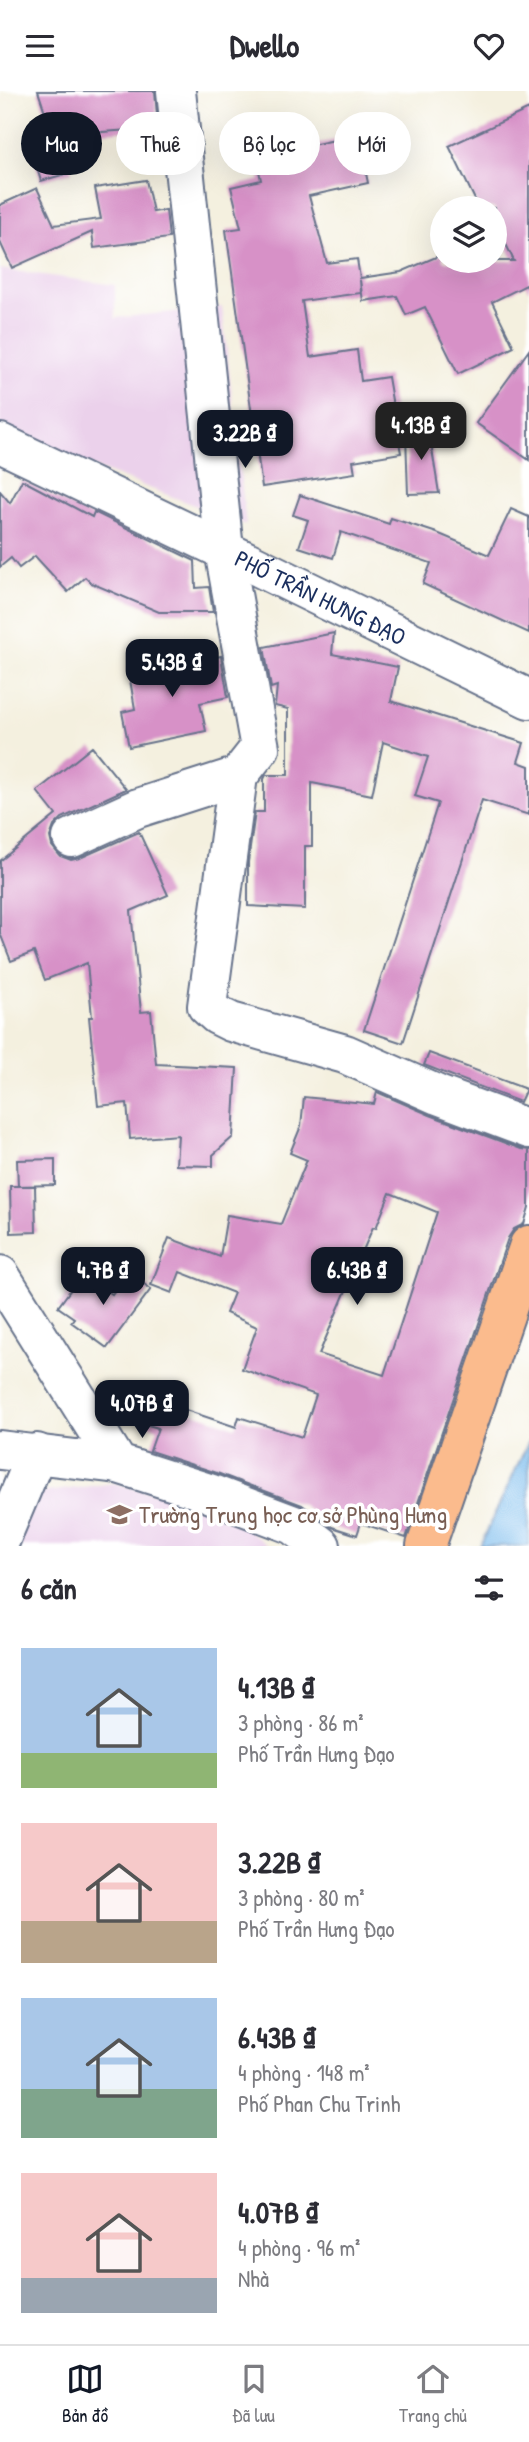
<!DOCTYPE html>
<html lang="vi">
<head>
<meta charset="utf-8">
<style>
	body { margin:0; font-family:"Patrick Hand",sans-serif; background:#f2f2f3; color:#2b2b33; height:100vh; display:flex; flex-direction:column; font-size:26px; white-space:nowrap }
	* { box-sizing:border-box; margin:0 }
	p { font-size:23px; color:#7c7c81 }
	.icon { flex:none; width:38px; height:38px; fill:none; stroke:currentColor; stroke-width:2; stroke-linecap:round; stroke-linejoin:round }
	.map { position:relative; height:1455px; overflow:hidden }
	.panel { display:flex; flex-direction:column; background:#fff; flex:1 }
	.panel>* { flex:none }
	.hud { position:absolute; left:21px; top:21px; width:488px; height:63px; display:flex; gap:14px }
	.buttons { position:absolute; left:430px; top:105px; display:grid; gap:14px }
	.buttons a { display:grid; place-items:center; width:77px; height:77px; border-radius:50%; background:#fff; box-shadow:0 7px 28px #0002; font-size:35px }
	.price { position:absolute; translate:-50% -60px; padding:0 16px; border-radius:14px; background:#111827; color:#fff; font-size:23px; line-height:46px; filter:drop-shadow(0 2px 4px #0008) }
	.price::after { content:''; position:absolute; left:50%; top:42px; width:21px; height:16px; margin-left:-10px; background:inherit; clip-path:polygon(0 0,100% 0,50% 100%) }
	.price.current { background:#222; color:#fff }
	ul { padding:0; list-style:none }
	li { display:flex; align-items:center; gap:21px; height:175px; padding:0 21px }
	li span { display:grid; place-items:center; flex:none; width:196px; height:140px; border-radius:0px; color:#555 }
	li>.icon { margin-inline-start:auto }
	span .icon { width:84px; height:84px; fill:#fffc; stroke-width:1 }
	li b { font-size:30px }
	h2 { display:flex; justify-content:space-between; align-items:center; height:84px; padding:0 21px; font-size:30px }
	.tag { padding:0 24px; border-radius:32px; background:#fff; box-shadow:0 7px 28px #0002; font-size:24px; line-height:63px }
	.tag.current { background:#111827; color:#fff }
	header { display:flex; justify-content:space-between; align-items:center; height:91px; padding:0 21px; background:#fff; font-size:32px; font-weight:700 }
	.menu { display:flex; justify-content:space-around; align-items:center; height:98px; border-top:2px solid #e1e1e2; background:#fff; font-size:19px; color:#7c7c81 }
	.menu a { display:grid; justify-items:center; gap:4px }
	.menu .current { color:#111827 }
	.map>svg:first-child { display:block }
	.built { fill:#ebd1eb }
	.water { fill:#76b9ec; stroke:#4874a5; stroke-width:2 }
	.building { fill:#d791c7; fill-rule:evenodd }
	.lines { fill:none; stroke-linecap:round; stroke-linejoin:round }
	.minor-casing { stroke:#67738b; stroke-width:42 }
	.major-casing { stroke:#67738b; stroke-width:42 }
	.minor { stroke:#fff; stroke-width:38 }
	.major { stroke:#fbbb8d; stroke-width:38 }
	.labels { text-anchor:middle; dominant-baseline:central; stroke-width:7; stroke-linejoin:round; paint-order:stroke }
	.street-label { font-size:24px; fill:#1b2f5e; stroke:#fff }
	.education-label { font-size:24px; fill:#785e54; stroke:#fff; text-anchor:start }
</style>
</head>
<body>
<header><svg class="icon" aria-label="menu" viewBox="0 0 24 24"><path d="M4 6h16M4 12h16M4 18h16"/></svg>Dwello<svg class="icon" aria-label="heart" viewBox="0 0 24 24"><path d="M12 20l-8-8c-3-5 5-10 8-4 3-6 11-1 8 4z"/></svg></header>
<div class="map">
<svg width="529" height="1455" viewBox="0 0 529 1455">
	<rect width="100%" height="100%" fill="#fff"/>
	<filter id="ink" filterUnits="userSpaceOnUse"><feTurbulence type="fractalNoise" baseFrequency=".0143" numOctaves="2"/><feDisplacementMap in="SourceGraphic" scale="14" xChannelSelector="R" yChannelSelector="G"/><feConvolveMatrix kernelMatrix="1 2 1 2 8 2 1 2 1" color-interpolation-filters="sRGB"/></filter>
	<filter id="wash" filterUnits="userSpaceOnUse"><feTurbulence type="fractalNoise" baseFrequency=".00686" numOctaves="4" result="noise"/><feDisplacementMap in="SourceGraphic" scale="28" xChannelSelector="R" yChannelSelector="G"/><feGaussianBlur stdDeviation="1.57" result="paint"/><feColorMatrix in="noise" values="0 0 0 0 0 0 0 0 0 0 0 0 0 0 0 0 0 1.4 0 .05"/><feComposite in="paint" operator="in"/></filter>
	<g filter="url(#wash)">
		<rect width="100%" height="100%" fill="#f4f0df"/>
		<g class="built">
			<polygon points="0,178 115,194 115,227 222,216 246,434 0,340"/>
			<polygon points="114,1392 186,1411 243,1435 268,1455 11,1455 32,1403"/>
		</g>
		<polygon class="water" points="529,1350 529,1455 480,1455"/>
		<g id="blocks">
			<g class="building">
				<polygon points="38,0 155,0 158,37 102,41 57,57"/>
				<polygon points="529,18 529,200 526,194 492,211 514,256 458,283 425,216 406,224 397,205 363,210 360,189 361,202 302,210 310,266 357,259 361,290 388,286 401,362 353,370 355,382 262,396 226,139 241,137 231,96 261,89 256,66 358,44 368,92 309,105 327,172 357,168 360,187 401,181 443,163 443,170 514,170 495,130 495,117 479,117 449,55"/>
				<polygon points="66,59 72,81 41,90 34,68"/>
				<polygon points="146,89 153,121 166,119 169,147 94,157 92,141 12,177 0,151 0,114 37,97 54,134 101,128 95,97"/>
				<polygon points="529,259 529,369 476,332"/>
				<polygon points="426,321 439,402 408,403 406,344 419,342"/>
				<polygon points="22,389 92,426 94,421 195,470 196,497 209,496 213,521 159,521 91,492 85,486 68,501 35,465 19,477 11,467 0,476 0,400 10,412"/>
				<polygon points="300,404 389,433 391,427 437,442 489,464 511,418 529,426 529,542 423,493 431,472 341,441 333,467 299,456 308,429 293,424"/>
				<polygon points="334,542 332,563 398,576 391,610 524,652 518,671 529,675 529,724 482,709 403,952 364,939 438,712 415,705 428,666 383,651 372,704 312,692 312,755 305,755 305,818 248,815 248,771 255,721 264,721 264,688 266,684 288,684 288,618 275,615 277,595 271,597 264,556"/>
				<polygon points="221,565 228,606 200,612 206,640 129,656 122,621 135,618 128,577 159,571 161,578"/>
				<polygon points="92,656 126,698 62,727 54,735 50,746 52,755 60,765 71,769 80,767 139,741 168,804 131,820 141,921 151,920 156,973 237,977 233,1046 213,1064 213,1075 176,1074 178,1044 130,1048 127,1012 98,1015 89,926 92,926 87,872 45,889 34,861 11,870 0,842 0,770 56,724 37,700"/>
				<polygon points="429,962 526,998 520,1011 424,974"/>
				<path d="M377,1001l53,23 91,34 8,1v57l-5,17 -10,5 -6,9 -102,300 -45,-15 -4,12 -25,-8 -30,-22 -85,-32 -67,-22 8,-23 -13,-4 8,-25 83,28 3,-10 63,20 14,-42 -74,-26 15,-42 -31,-14 8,-20 -54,-21 -8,21 -21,-8 18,-47 51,19 7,-42 54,9 26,-64 -17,-7 11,-27 3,-29 70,7zM390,1102l47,19 -53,163 -65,-21 54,-127 3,1z"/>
				<polygon points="55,1068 55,1094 18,1095 17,1069"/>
				<polygon points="10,1095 35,1095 36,1141 11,1142"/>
				<polygon points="83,1182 112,1203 128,1182 151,1198 107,1257 71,1231 74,1227 58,1216"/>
			</g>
		</g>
	</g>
	<g filter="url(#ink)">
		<use href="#blocks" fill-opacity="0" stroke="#67738b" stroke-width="2"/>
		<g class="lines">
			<defs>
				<g id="minor">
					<path id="s1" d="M176,0l48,459 305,149"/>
					<polyline points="0,352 224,459 260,657 238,685 207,915 217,924 231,931 345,963 438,1004 529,1038"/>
					<polyline points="72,747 138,717 238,685"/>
					<polyline points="0,1184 118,1373 209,1402 294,1434 321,1455"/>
					<polyline points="0,1359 118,1373"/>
					<polyline points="0,1450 37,1362"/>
				</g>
				<polyline id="major" points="426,1455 529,1154"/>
			</defs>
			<use href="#minor" class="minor-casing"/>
			<use href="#major" class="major-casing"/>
			<use href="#minor" class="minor"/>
			<use href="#major" class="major"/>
		</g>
	</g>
	<defs>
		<symbol id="school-bare" viewBox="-9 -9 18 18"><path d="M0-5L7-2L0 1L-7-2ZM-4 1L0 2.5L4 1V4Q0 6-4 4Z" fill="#8d6e63" stroke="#fff" stroke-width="2.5" paint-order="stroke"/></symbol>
	</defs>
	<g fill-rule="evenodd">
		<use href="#school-bare" x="102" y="1406" width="35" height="35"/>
	</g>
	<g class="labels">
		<g class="street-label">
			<text stroke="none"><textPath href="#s1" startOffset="569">PHỐ TRẦN HƯNG ĐẠO</textPath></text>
		</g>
		<g class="education-label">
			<text x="139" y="1423">Trường Trung học cơ sở Phùng Hưng</text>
		</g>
	</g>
</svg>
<div class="buttons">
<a><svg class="icon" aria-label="layers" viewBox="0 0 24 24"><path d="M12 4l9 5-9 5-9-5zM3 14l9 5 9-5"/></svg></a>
</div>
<b class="price current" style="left:421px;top:371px">4.13B ₫</b>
<b class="price" style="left:245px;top:379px">3.22B ₫</b>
<b class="price" style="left:172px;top:608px">5.43B ₫</b>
<b class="price" style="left:103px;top:1216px">4.7B ₫</b>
<b class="price" style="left:357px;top:1216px">6.43B ₫</b>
<b class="price" style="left:142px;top:1349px">4.07B ₫</b>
<div class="hud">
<a class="tag current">Mua</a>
<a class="tag">Thuê</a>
<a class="tag">Bộ lọc</a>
<a class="tag">Mới</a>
</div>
</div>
<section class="panel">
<h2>6 căn<svg class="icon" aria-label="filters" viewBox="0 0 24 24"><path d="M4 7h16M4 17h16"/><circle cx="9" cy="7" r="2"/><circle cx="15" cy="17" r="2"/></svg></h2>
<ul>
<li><span style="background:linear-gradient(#a9c7e8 75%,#8fb573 0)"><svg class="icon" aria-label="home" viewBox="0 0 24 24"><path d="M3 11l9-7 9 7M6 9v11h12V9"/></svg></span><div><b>4.13B ₫</b><p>3 phòng · 86 m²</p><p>Phố Trần Hưng Đạo</p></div></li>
<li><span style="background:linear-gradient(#f6c9c9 70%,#b9a48a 0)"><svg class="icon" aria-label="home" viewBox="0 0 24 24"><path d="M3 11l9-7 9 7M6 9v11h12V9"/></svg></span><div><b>3.22B ₫</b><p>3 phòng · 80 m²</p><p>Phố Trần Hưng Đạo</p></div></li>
<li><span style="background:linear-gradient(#a9c7e8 65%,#7fa58c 0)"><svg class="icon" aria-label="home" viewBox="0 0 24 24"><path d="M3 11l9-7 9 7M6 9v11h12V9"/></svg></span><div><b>6.43B ₫</b><p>4 phòng · 148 m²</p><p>Phố Phan Chu Trinh</p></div></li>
<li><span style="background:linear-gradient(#f6c9c9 75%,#9aa5b1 0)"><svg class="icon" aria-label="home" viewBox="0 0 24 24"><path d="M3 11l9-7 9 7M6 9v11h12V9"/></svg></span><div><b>4.07B ₫</b><p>4 phòng · 96 m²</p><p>Nhà</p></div></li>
</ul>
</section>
<nav class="menu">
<a class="current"><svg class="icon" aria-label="map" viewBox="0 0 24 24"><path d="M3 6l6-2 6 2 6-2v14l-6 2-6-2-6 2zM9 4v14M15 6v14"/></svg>Bản đồ</a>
<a><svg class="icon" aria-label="saved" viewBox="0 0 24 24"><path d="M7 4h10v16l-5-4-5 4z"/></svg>Đã lưu</a>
<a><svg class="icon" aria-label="home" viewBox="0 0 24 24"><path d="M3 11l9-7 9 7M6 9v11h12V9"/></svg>Trang chủ</a>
</nav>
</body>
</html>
